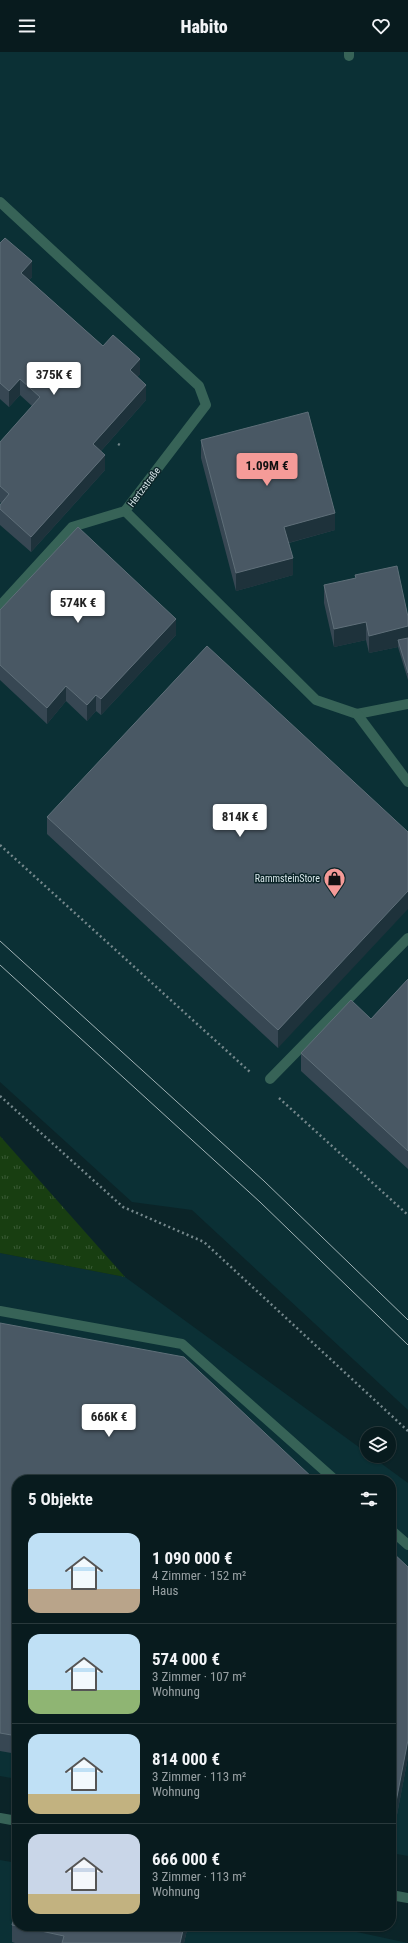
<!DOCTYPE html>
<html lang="de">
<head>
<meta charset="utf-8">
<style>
	body { margin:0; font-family:"Roboto Condensed",sans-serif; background:#112427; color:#f1f3f6; height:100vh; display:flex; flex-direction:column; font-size:15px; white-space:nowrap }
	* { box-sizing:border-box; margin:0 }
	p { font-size:13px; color:#98a1a4 }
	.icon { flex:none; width:22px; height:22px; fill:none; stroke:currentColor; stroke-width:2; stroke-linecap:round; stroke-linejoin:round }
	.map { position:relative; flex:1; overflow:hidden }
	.sheet { position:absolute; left:12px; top:1423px; width:384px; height:456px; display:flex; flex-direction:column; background:#081b1e; border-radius:16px; box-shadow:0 1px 3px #0004,0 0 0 1px #29393c }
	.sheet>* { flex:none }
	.tools { position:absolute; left:360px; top:1375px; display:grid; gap:8px }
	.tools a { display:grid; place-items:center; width:36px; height:36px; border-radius:50%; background:#081b1e; box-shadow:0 1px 3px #0004,0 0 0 1px #29393c; font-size:20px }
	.price { position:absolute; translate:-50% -34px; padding:0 9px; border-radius:4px; background:#fff; color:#222; font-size:13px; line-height:26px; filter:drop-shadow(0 1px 2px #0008) }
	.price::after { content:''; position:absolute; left:50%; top:24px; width:12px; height:9px; margin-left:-6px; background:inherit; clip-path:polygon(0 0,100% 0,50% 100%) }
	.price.active { background:#f59b98; color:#111 }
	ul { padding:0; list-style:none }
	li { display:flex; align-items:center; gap:12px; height:100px; padding:0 16px }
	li+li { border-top:1px solid #29393c }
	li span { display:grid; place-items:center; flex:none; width:112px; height:80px; border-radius:12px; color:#555 }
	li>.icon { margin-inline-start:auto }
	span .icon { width:48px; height:48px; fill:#fffc; stroke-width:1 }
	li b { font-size:17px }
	h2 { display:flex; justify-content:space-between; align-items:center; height:48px; padding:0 16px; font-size:17px }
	header { display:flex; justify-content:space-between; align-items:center; height:52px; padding:0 16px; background:#081b1e; font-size:18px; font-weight:800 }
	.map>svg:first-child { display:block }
	.built { fill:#0b3035 }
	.park { fill:url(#park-tufts) }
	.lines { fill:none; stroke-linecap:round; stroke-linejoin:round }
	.path { stroke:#74878b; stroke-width:2.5; stroke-dasharray:2 3; stroke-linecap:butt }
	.lane { stroke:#376357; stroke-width:10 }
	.street { stroke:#376357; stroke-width:10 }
	.tram { stroke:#a1b2b5; stroke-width:1 }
	.wall { fill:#374753 }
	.shaded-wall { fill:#1e323b }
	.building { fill:#495864; stroke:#5f6f79 }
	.labels { text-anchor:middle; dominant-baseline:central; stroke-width:3; stroke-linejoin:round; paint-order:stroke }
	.street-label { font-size:10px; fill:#d9e7ea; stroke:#0b2428 }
	.poi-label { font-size:10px; fill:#d9e7ea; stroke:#0b2428; text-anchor:end }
</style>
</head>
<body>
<header><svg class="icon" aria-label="menu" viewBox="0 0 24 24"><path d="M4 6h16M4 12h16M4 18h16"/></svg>Habito<svg class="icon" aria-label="heart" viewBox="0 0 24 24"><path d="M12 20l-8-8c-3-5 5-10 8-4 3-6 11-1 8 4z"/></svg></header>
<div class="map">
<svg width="408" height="1891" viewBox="0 0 408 1891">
	<defs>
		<pattern id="park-tufts" width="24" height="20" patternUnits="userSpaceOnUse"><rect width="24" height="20" fill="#183e11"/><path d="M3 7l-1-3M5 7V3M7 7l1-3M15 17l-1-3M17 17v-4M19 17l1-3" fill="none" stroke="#395a34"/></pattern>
	</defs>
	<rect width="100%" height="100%" fill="#0b2428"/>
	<g class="built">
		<polygon points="0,0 408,0 408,1358 192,1158 132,1150 0,1030"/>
		<polygon points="0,1201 125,1225 367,1401 367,1404 371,1404 408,1431 408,1804 391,1801 391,1428 17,1428 17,1727 0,1724"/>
		<polygon points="0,1808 17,1811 17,1874 329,1874 408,1891 0,1891"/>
	</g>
	<polygon class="park" points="0,1084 125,1225 0,1201"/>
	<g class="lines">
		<g class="path">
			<polyline points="118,392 120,393"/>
			<polyline points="0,793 250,1020"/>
			<polyline points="0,1044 123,1155 204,1190 408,1379"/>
			<polyline points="279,1046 408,1163"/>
		</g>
		<g class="lane">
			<polyline points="349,0 349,4"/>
			<polyline points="0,150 199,334 206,353 125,459 316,648 357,662 408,652"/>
			<polyline points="0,554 72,475 125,459"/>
			<polyline points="357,662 408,730"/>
			<polyline points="270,1027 408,886"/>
			<polyline points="0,1259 182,1292 335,1428"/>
			<polyline points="391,1478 408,1493"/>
		</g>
		<g class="street">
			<polyline points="0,1766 17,1769"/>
			<polyline points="391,1843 408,1846"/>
		</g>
		<g class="tram">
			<polyline points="0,889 264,1129 408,1268"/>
			<polyline points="0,913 260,1150 408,1293"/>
		</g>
	</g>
	<g class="wall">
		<polygon points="0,191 32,225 29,228 103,294 140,322 137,325 146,348 101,399 105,418 31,500 0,473 0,453 1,451 0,450 0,390 32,354 20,343 9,355 0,347"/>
		<polygon points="201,388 335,478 289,491 293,523 236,539 201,406"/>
		<polygon points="324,533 408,565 408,628 398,595 369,601 366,588 334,595 324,551"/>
		<polygon points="0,558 176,583 101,663 96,659 87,669 66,649 47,672 0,628"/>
		<polygon points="47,765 408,780 278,996 47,782"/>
		<polygon points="408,927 408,1117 301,1019 301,1001 371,967"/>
		<polygon points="0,1271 17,1428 17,1702 0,1699"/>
		<polygon points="391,1499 408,1515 408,1705 395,1773 391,1772"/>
		<polygon points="12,1873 187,1874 187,1878 184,1891 15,1891 12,1890"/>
	</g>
	<g class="shaded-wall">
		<polygon points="32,209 32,225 21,237 21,221"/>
		<polygon points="140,307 140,322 130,334 130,318"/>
		<polygon points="20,327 20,343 9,355 9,339"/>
		<polygon points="146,333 146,348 93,408 93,392"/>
		<polygon points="105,403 105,418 31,500 31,485"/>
		<polygon points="335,461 335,478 284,492 284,475"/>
		<polygon points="293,506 293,523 236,539 236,521"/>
		<polygon points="176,567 176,583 101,663 101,647"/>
		<polygon points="366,570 366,588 334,595 334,577"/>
		<polygon points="408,574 408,592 398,588 398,595 369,601 369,584"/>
		<polygon points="66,634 66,649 47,672 47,656"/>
		<polygon points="96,643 96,659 87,669 87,653"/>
		<polygon points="408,839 408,857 278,996 278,978"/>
		<polygon points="408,1688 408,1705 395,1773 395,1755"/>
		<polygon points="184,1874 187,1874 187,1878 184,1891 180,1891"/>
	</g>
	<g class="building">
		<polygon points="5,186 32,209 21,221 103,294 113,283 140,307 130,318 146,333 93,392 105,403 31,485 0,457 0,453 9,442 0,434 0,390 40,345 20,327 9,339 0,331 0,191"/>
		<polygon points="308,360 335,461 284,475 293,506 236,521 201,388"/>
		<polygon points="78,475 176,567 101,647 96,643 87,653 66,634 47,656 0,613 0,558"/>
		<polygon points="397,514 408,565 408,574 369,584 366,570 334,577 324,533 356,526 355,523"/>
		<polygon points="408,586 408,621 398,588"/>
		<polygon points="207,594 408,780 408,839 278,978 47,765"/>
		<polygon points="408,927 408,1099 301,1001 351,948 371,967"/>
		<polygon points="0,1271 184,1305 315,1428 17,1428 17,1684 0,1681"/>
		<polygon points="391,1499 408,1515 408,1688 395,1755 391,1755"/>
		<polygon points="17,1853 17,1874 12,1873"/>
		<polygon points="18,1874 184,1874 180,1891 62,1891 64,1884"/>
	</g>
	<defs>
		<symbol id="shop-pin" viewBox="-11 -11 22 30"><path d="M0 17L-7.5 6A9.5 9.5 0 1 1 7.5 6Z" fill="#f59b98" stroke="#0b2428"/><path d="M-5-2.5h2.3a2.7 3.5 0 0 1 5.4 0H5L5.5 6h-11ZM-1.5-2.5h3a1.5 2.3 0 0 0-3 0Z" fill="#111"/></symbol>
	</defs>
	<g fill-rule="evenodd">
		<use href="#shop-pin" x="322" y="814" width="25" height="34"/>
	</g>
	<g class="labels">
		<g class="street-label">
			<text transform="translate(144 435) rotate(-53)">Hertzstraße</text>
		</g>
		<g class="poi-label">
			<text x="320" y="826">RammsteinStore</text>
		</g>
	</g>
</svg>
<div class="tools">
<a><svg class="icon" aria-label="layers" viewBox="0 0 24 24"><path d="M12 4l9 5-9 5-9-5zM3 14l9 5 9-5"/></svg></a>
</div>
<b class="price" style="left:54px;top:344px">375K €</b>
<b class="price active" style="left:267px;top:435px">1.09M €</b>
<b class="price" style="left:78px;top:572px">574K €</b>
<b class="price" style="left:240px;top:786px">814K €</b>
<b class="price" style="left:109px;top:1386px">666K €</b>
<section class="sheet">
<h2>5 Objekte<svg class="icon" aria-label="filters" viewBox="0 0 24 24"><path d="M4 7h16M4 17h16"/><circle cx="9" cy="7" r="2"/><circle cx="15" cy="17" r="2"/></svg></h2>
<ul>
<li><span style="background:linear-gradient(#bfe0f5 70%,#b9a48a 0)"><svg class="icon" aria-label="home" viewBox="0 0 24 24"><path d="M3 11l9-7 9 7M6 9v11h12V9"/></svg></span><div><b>1 090 000 €</b><p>4 Zimmer · 152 m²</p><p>Haus</p></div></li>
<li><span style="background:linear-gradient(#bfe0f5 70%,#8fb573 0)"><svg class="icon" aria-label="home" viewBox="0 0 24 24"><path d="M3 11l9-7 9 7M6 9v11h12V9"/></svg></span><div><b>574 000 €</b><p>3 Zimmer · 107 m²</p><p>Wohnung</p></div></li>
<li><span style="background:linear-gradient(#bfe0f5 75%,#c2b280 0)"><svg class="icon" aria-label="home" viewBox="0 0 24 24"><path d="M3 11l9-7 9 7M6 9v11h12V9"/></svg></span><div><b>814 000 €</b><p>3 Zimmer · 113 m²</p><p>Wohnung</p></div></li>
<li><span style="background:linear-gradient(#c9d6e8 75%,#c2b280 0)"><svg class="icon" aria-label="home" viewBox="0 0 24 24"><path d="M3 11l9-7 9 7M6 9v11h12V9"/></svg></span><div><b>666 000 €</b><p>3 Zimmer · 113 m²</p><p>Wohnung</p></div></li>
</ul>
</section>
</div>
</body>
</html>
